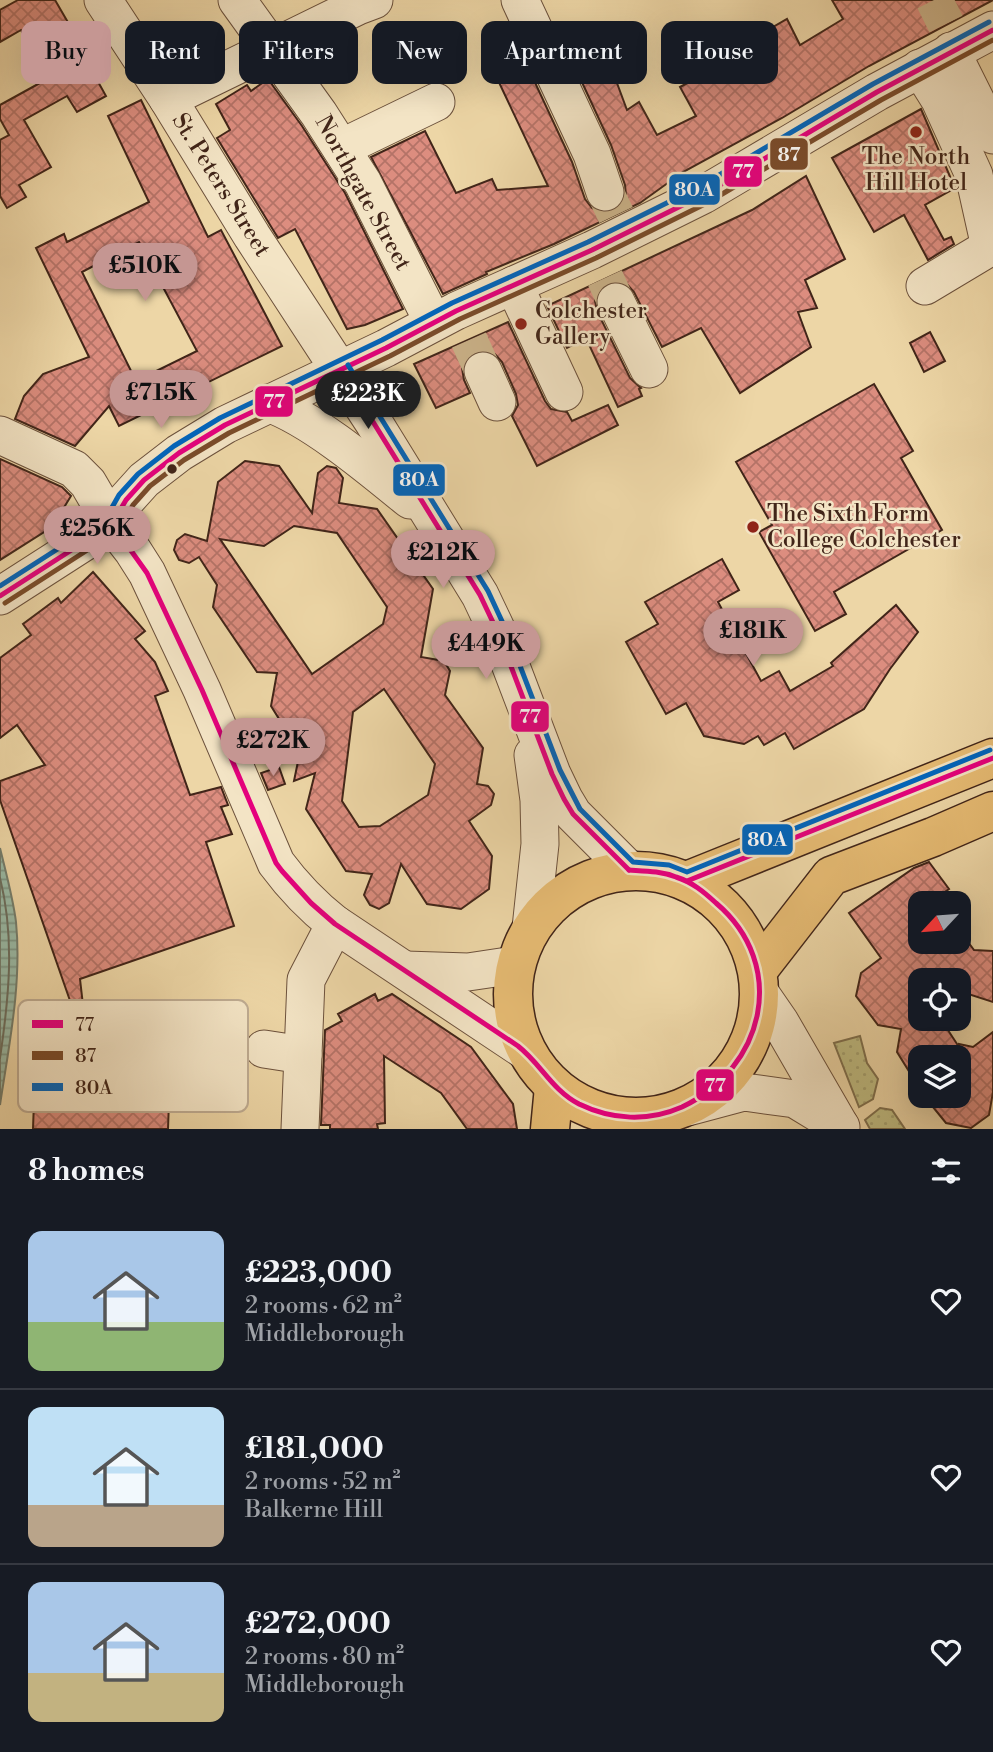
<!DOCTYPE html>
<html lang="en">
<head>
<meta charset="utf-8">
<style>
	body { margin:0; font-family:"Libre Bodoni",serif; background:#20242c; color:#f1f3f6; height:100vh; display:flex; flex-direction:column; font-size:26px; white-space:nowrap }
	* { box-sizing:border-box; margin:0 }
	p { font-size:23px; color:#9ea1a6 }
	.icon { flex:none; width:38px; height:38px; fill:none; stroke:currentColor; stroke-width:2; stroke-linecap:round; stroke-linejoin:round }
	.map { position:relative; height:1129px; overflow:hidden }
	.details { display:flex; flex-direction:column; background:#171b24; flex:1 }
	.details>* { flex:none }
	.banner { position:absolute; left:21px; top:21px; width:952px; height:63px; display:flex; gap:14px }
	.needle { width:46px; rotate:244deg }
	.fabs { position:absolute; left:908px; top:891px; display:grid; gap:14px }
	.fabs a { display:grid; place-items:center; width:63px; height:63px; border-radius:14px; background:#171b24; box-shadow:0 7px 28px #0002; font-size:35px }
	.price { position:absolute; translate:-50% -60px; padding:0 16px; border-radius:24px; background:#c59692; color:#111; font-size:23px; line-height:46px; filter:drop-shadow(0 2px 4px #0008) }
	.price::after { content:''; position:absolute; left:50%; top:42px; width:21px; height:16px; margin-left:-10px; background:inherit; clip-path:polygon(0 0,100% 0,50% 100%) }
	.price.current { background:#222; color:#fff }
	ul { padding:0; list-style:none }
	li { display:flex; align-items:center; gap:21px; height:175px; padding:0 28px }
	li+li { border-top:2px solid #363941 }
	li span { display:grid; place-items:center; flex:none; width:196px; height:140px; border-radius:14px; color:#555 }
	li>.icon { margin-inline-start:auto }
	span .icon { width:84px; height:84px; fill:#fffc; stroke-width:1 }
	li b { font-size:30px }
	h2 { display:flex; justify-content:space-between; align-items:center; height:84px; padding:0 28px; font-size:30px }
	.tag { padding:0 24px; border-radius:14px; background:#171b24; box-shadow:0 7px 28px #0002; font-size:24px; line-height:63px }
	.tag.current { background:#c59692; color:#111 }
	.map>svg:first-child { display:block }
	.grass { fill:url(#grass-dots); stroke:#80704e; stroke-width:2 }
	.water { fill:url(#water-rules); stroke:#767e6c; stroke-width:2 }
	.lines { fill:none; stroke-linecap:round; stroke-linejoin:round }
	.shore { stroke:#6e6f5e; stroke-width:2 }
	.building { fill:url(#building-cross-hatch); stroke:#412519; stroke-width:2; fill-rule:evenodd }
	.minor-tunnel { stroke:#cbb38a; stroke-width:37; stroke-dasharray:37 18; stroke-linecap:butt }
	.minor-casing { stroke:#6c513c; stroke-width:39 }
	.major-casing { stroke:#412519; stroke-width:41 }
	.minor { stroke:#f3e4c5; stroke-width:37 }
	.major { stroke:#e6bb73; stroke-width:38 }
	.bus-1-casing { stroke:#f3e4c5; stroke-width:10 }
	.bus-2-casing { stroke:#f3e4c5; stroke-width:10 }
	.bus-3-casing { stroke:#f3e4c5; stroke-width:10 }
	.bus-1 { stroke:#e5007d; stroke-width:5 }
	.bus-2 { stroke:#7a4b2a; stroke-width:5 }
	.bus-3 { stroke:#0065bd; stroke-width:5 }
	.poi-dot { fill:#8f2418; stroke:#f3e4c5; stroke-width:2.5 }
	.bus-dot { fill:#412519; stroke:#f3e4c5; stroke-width:2.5 }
	.labels { text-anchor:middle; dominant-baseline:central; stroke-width:5; stroke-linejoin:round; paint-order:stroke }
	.poi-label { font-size:23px; fill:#412519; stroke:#f3e4c5; text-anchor:start }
	.street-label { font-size:23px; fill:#412519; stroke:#f3e4c5 }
	.key { fill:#f3e4c5; stroke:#beab91; stroke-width:2 }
	.key-label { font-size:19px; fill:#412519 }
	.line-badge { stroke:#f3e4c5; stroke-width:2.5 }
	.badge-label { font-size:19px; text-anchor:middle; font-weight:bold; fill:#fff }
</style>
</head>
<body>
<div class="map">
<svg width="993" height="1129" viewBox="0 0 993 1129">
	<defs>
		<pattern id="grass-dots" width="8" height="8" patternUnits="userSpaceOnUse" patternTransform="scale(1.75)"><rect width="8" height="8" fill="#bfbc82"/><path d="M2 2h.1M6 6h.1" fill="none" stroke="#a5a170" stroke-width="1.8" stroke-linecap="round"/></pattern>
		<pattern id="water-rules" width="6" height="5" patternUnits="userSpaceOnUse" patternTransform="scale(1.75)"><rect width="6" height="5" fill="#9ab9a4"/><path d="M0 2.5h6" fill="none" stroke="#7f9685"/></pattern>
		<pattern id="building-cross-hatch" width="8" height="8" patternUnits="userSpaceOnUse" patternTransform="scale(1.75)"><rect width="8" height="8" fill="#dc8d7f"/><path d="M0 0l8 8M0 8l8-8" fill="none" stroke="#b47367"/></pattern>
	</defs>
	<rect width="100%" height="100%" fill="#edd6a6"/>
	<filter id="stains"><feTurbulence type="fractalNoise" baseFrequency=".00286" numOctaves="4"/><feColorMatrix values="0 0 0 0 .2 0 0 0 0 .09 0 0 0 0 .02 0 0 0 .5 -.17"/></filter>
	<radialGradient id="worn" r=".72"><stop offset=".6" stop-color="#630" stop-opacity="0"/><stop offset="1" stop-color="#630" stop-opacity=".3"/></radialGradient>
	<g class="grass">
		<polygon points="860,1036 867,1063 878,1079 873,1099 859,1107 834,1043"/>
		<polygon points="880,1108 892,1110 905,1129 870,1129 865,1120"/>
	</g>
	<path class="water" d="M0,848c6,25 13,50 16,74 6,61 -7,123 -16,183z"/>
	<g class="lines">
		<path class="shore" d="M0,878c15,60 9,119 0,180"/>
	</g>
	<g class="building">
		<polygon points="18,0 55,0 84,50 81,51 106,96 77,112 67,96 24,120 51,167 19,185 26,197 7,208 0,196 0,140 9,135 0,119 0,105 49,78 21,30 0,42 0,10"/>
		<polygon points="832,0 993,0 869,66 782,118 683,172 640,203 554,244 486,272 487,274 443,294 371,157 425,131 456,193 492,179 497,190 548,186 495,74 525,61 572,162 585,199 592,208 602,213 611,212 621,205 626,195 625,185 611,145 580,78 611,67 627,110 639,102 657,135 696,116 680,87 706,73 703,67 787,19 800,45 843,19"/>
		<polygon points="268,79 302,126 345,193 403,309 365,325 347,329 295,229 278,238 217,138 230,130 216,104 247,85 251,91"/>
		<path d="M141,100l67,137 13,-7 61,116 -163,80 -10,-20 -34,40 -60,-27 9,-23 19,-22 46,-17 -53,-109 28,-14 3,8 82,-40 -41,-86zM139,242l58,109 -61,30 -54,-109z"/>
		<polygon points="921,109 955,188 925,205 944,240 951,237 954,244 928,260 904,215 874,232 832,158"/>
		<polygon points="806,176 845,259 805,280 817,308 798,312 811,347 740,393 701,328 662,347 634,292 627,284 618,281 607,283 598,291 595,301 597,311 630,378 641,388 639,389 642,396 618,407 586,338 567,348 547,306 752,210"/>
		<polygon points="508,322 545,401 551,409 567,412 572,421 608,405 618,425 537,466 512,416 518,405 516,394 502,362 495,354 484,350 474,352 466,358 462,368 464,380 470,393 436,408 414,364"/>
		<polygon points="930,332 945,361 924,372 910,343"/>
		<polygon points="874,384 913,451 901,458 942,530 834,592 846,614 815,631 759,532 772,525 736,462"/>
		<polygon points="0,459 62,487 71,496 52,527 0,560"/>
		<path d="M245,461l34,5 33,47 6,-40 9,-7 9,2 7,10 -4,25 38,6 56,80 -12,68 23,4 6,10 -5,24 38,53 -6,36 11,2 6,8 -3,11 -22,16 23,35 -3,33 -28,20 -34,-5 -26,-40 -12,39 -10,6 -9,-4 -6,-10 8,-21 -26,-3 -40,-62 9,-36 -21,8 11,-54 -24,-5 -10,-16 6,-33 -20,-1 -44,-65 4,-22 -18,-28 -10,6 -10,-3 -5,-10 3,-10 8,-6 22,7 11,-59zM294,526l43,7 50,74 -4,17 -71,50 -92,-135 44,7zM384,689l51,75 -7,31 -48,31 -21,1 -17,-26 11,-89z"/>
		<polygon points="722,559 739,590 718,602 761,681 779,671 790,691 833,666 831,663 896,605 918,632 890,669 864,709 794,749 785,733 764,745 758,736 744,744 704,736 686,703 666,714 626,642 658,624 645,602"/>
		<polygon points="93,572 145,631 135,639 155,662 168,691 155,696 190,795 221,787 228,805 221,807 232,834 206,842 234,926 80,979 84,1014 90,1013 93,1017 172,1019 168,1129 33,1129 37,1018 75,1015 0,800 0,781 45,765 17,725 0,738 0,658 31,635 23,624 58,598 61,603"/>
		<polygon points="279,767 285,784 268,790 261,773"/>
		<polygon points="929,862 949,889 929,903 920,903 920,942 968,942 974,950 993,951 993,1002 959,991 959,980 920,980 920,1018 940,1018 959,1047 959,1044 973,1047 993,1032 993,1092 989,1115 971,1128 946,1123 924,1096 959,1096 959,1057 920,1057 920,1089 897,1052 901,1029 878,1025 856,996 861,973 881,958 849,913 914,868"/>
		<polygon points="375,994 378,1001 392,994 471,1047 513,1104 517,1129 467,1129 441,1093 384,1056 385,1123 377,1124 378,1129 330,1129 330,1125 321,1125 325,1030 342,1021 338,1014"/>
	</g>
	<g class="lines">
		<g class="minor-tunnel">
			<polyline points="934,0 946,24"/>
			<polyline points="605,192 616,215"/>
			<polyline points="605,278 616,302"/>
			<polyline points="469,340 483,371"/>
		</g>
		<defs>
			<g id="minor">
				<polyline points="103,0 168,99 252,236 374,423 480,595 499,635 552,774 564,799 573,814 629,870"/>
				<polyline points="237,0 319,114 363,183 433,322"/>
				<polyline points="520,0 592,154 605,192"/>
				<polyline points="951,51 993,135"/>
				<polyline points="920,68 940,100 974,175 990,247 925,286"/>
				<polyline points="168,99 358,6 374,0"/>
				<polyline points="341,148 436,102"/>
				<polyline points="514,285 564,392"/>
				<polyline points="616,302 649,369"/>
				<polyline points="483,371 497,402"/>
				<path d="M268,403c45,16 104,66 142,97"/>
				<path d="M0,435l74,34 14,14 24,41 21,27 14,22 55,117 74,173c17,23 36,43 59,61l192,128"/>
				<polyline points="0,596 112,524 126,500 144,480 179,453 225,425 386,348 456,311 592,250 703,195 877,92 993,30"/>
				<polyline points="531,928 540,844 539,800 533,755"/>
				<polyline points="405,970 468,972 515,965"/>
				<polyline points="760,993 780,1022 839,1124"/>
				<polyline points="264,1049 303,1055"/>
				<polyline points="688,1107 744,1092 795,1099 841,1127"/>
				<polyline points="300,1129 306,980 335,924"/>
			</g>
			<g id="major">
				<circle cx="636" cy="994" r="123"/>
				<polyline points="687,881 993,758"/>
				<polyline points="758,970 831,876 933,837 993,811"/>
				<polyline points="550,1129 554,1087"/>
			</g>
		</defs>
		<use href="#minor" class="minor-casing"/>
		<use href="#major" class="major-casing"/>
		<use href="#minor" class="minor"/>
		<use href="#major" class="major"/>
		<defs>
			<g id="bus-1">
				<polyline points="341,370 480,595 499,635 552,774 564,799 573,814 629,870"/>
				<path d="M112,524l35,49 55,117 74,173 6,8 29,32 24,21 183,122c23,18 34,44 61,58 33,16 69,18 103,3 83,-39 107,-142 34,-204 -12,-11 -24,-21 -40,-26 -15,-6 -31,-6 -47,-7"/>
				<polyline points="0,596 112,524 126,500 144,480 179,453 225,425 386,348 456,311 592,250 703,195 877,92 993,30"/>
				<polyline points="687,881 993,758"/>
			</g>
			<polyline id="bus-2" points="5,603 117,531 133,505 150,486 184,460 229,433 390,356 460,319 596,258 707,203 881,100 993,40"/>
			<g id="bus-3">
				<polyline points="348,365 488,591 507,632 560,770 580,809 633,862 669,865 687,872 990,750"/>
				<polyline points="0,586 106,518 119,495 138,474 174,446 220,418 382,340 452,303 588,242 699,187 873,84 989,22"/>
			</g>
		</defs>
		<use href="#bus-1" class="bus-1-casing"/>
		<use href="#bus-2" class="bus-2-casing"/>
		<use href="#bus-3" class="bus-3-casing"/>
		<use href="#bus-1" class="bus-1"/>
		<use href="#bus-2" class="bus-2"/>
		<use href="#bus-3" class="bus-3"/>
	</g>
	<g class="poi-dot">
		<circle cx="916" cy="132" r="7"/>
		<circle cx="521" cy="324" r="7"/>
		<circle cx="753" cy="527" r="7"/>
	</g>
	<circle class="bus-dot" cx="172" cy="469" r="6"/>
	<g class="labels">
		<g class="poi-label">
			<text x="916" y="157" text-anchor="middle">The North<tspan x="916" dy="26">Hill Hotel</tspan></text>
			<text x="535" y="311">Colchester<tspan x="535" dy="26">Gallery</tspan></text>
			<text x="767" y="514">The Sixth Form<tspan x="767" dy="26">College Colchester</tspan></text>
		</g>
		<g class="street-label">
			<text transform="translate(221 185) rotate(58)">St. Peters Street</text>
			<text transform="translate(363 193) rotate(61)">Northgate Street</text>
		</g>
	</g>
	<rect x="18" y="1000" width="230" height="112" rx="10" class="key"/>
	<rect x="32" y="1020" width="31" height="8" fill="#e5007d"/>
	<rect x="32" y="1051" width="31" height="9" fill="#7a4b2a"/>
	<rect x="32" y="1083" width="31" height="8" fill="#0065bd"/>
	<g class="key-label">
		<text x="75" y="1031">77</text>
		<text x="75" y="1062">87</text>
		<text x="75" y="1094">80A</text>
	</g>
	<g class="line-badge">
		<rect x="769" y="137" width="40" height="34" rx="7" fill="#7a4b2a"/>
		<rect x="723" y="155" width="40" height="33" rx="7" fill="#e5007d"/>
		<rect x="668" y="173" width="53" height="33" rx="7" fill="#0065bd"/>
		<rect x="254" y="385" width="40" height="33" rx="7" fill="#e5007d"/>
		<rect x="392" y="463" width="54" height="34" rx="7" fill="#0065bd"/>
		<rect x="510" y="700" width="40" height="33" rx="7" fill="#e5007d"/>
		<rect x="741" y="823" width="53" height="33" rx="7" fill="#0065bd"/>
		<rect x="695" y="1068" width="40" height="34" rx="7" fill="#e5007d"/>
	</g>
	<g class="badge-label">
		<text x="789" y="161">87</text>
		<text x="743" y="178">77</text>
		<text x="694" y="196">80A</text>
		<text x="274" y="408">77</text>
		<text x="419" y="486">80A</text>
		<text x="530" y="723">77</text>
		<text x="767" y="846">80A</text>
		<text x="715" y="1092">77</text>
	</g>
	<rect width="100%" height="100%" filter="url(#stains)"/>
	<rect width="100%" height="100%" fill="url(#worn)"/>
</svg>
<div class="fabs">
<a><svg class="needle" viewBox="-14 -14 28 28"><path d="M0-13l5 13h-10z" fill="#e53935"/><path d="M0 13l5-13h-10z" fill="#9ea1a6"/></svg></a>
<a><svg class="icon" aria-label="locate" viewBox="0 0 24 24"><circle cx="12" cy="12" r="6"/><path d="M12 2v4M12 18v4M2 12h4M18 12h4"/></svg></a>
<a><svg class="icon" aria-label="layers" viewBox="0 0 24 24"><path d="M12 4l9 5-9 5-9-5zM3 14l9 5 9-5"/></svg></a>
</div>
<b class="price" style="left:145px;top:303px">£510K</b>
<b class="price" style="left:161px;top:430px">£715K</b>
<b class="price current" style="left:368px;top:431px">£223K</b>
<b class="price" style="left:97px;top:566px">£256K</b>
<b class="price" style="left:443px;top:590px">£212K</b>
<b class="price" style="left:753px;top:668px">£181K</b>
<b class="price" style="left:486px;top:681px">£449K</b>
<b class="price" style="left:273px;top:778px">£272K</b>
<div class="banner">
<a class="tag current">Buy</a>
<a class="tag">Rent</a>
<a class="tag">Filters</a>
<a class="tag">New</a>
<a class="tag">Apartment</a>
<a class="tag">House</a>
</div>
</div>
<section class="details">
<h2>8 homes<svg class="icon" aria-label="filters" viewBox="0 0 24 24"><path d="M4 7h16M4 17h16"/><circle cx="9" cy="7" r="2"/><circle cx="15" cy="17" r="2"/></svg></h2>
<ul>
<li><span style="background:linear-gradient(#a9c7e8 65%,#8fb573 0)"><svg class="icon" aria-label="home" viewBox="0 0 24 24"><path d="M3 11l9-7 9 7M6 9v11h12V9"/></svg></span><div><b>£223,000</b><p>2 rooms · 62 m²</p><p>Middleborough</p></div><svg class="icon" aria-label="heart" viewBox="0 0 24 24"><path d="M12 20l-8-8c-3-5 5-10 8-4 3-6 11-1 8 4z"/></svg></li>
<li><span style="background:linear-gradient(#bfe0f5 70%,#b9a48a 0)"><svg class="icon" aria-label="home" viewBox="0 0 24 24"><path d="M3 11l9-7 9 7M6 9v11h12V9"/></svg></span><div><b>£181,000</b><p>2 rooms · 52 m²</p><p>Balkerne Hill</p></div><svg class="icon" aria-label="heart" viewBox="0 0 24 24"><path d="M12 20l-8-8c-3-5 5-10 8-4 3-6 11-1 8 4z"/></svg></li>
<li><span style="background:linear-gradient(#a9c7e8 65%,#c2b280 0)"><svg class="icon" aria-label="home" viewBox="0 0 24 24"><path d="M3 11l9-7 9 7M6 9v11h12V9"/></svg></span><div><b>£272,000</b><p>2 rooms · 80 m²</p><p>Middleborough</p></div><svg class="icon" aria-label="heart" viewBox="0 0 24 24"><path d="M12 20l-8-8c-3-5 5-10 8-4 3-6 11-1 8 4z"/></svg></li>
</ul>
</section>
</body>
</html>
